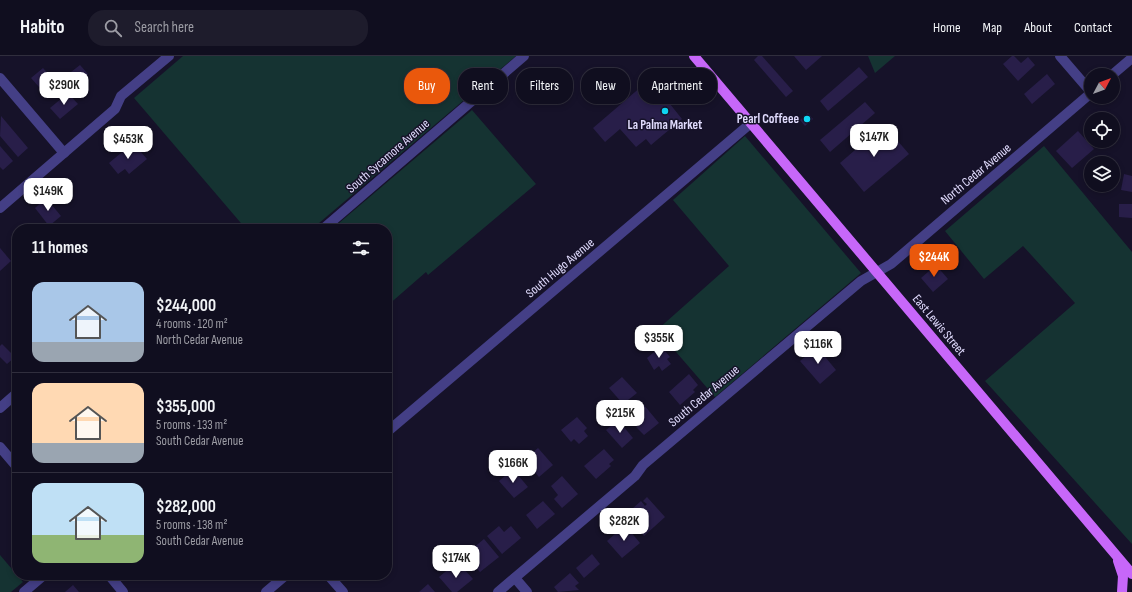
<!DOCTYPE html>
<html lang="en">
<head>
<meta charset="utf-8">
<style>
	body { margin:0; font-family:"Sofia Sans Condensed",sans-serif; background:#1e1c2c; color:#f1f3f6; height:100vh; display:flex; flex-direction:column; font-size:15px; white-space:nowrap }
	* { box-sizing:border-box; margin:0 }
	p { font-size:13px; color:#9c9ca4 }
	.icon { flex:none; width:22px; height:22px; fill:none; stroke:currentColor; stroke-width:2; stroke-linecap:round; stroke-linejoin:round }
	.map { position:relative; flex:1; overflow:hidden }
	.drawer { position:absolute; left:12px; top:168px; width:380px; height:356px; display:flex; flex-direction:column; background:#100e1f; border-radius:16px; box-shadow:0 2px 6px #0003,0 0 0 1px #302e3d }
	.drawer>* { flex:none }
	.banner { position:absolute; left:404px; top:12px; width:380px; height:36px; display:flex; gap:8px }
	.needle { width:26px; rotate:49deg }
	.tools { position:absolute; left:1084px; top:12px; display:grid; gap:8px }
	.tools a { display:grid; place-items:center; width:36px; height:36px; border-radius:50%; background:#100e1f; box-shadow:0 2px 6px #0003,0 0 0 1px #302e3d; font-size:20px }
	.price { position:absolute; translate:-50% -34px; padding:0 9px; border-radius:8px; background:#fff; color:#222; font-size:13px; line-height:26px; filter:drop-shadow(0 1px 2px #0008) }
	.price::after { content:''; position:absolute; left:50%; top:24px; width:12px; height:9px; margin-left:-6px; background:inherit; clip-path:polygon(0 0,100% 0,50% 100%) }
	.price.selected { background:#ea580c; color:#fff }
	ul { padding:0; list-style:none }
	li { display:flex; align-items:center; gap:12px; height:100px; padding:0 20px }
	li+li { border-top:1px solid #302e3d }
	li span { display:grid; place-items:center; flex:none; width:112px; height:80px; border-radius:12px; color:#555 }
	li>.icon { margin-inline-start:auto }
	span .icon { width:48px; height:48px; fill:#fffc; stroke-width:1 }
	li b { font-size:17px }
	h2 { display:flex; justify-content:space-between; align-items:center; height:48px; padding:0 20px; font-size:17px }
	.tag { padding:0 14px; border-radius:16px; background:#100e1f; box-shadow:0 2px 6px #0003,0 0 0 1px #302e3d; font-size:14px; line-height:36px }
	.tag.selected { background:#ea580c; color:#fff }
	header { display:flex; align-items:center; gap:24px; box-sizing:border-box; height:56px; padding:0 20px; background:#100e1f; border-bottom:1px solid #302e3d }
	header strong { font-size:19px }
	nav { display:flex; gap:22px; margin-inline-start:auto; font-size:14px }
	.search { width:280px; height:36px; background:#1e1c2c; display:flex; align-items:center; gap:10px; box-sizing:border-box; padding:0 14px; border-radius:16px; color:#9c9ca4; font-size:15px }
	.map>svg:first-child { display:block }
	.green { fill:#153332 }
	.building { fill:#281e49 }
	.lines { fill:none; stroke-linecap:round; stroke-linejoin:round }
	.street { stroke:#443f86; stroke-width:10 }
	.primary { stroke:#c767f9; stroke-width:10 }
	.poi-dot { fill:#0fd7f5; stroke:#161229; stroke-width:1.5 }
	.labels { text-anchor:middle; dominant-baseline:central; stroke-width:3; stroke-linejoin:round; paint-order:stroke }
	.poi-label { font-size:13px; font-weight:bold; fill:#e0dbfd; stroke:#161229; text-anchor:end }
	.street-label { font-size:13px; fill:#e0dbfd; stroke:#161229 }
</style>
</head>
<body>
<header>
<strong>Habito</strong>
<div class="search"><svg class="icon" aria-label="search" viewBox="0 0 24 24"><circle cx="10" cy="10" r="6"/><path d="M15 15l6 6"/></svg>Search here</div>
<nav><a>Home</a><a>Map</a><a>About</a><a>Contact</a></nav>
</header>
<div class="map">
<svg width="1132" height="536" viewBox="0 0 1132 536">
	<rect width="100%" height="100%" fill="#161229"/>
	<g class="green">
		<polygon points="183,0 516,0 312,173 246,173 134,42"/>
		<polygon points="868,0 895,0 875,17"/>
		<polygon points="472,54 536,128 428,219 426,216 387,250 387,173 332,173"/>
		<polygon points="745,80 861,217 715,341 657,274 729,210 673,144"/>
		<polygon points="1044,90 1132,196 1132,488 985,325 1075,247 1023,190 984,223 945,175"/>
		<polygon points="0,499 23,526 11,536 0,536"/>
	</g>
	<g class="building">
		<polygon points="758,0 762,0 793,35 786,41 754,4"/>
		<polygon points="794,0 822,0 806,14"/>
		<polygon points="1012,0 1014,0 1021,7 1028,1 1035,9 1018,25 1003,8"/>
		<polygon points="80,9 88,18 79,26 71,16"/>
		<polygon points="859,11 868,21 828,55 820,45"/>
		<polygon points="43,12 51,21 39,31 31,22"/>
		<polygon points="1047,18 1055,28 1032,48 1024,38"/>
		<polygon points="649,24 659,37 662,35 672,47 670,48 682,63 651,89 646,83 636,91 620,73 605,86 593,72"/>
		<polygon points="68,37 78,48 60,63 50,52"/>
		<polygon points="865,46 875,57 830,96 820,84"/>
		<polygon points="808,57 813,63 805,70 800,64"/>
		<polygon points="1,60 28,92 18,101 0,80"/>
		<polygon points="884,69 909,98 864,136 840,107"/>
		<polygon points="1078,75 1094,93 1072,112 1056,95"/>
		<polygon points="133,87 147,103 129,118 125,113 118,118 109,107"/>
		<polygon points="0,90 13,105 3,114 0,111"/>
		<polygon points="1124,118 1132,120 1132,136 1121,134"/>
		<polygon points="46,142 61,160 49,170 35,152"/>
		<polygon points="1119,148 1132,148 1132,162 1119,161"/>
		<polygon points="0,192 11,205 0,215"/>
		<polygon points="936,209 948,223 933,236 921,222"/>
		<polygon points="2,288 15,301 7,308 0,301 0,290"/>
		<polygon points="661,290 670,301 667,303 671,308 662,315 659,310 654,314 647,302"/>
		<polygon points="817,291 836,314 820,328 800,305"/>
		<polygon points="689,318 698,329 693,334 695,336 680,349 669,336"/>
		<polygon points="622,321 637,337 623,348 609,332"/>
		<polygon points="644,349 659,367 644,379 636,371 641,367 634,358"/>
		<polygon points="577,361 587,372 584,375 588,380 579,388 574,383 571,386 561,374"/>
		<polygon points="618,364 633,382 622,392 606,374"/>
		<polygon points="538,392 553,409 539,421 524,404"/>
		<polygon points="604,393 614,404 609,408 611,410 596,423 584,410"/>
		<polygon points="513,413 528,431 514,442 499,425"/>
		<polygon points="562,420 578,438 562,452 554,443 558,439 551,430"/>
		<polygon points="647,441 665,461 644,480 626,460 631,455 634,459 636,457 632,453 641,445 645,450 647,448 643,445"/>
		<polygon points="543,445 555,458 537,473 526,459"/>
		<polygon points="625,469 640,487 622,502 607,485"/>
		<polygon points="499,470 504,476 511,470 521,482 502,498 487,480"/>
		<polygon points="484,483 499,501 480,516 468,503 475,497 472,493"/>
		<polygon points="592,498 600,508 584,522 576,512"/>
		<polygon points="451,511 456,517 463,512 473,523 457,536 452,536 439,521"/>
		<polygon points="570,517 579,527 575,530 579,534 558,536 554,531"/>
		<polygon points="428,528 435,536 419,536"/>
		<polygon points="73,529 79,536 65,536"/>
	</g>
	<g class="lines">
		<g class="street">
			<polyline points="1060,0 1091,36"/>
			<polyline points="1112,19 1132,2"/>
			<polyline points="0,22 64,97"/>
			<polyline points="0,152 115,53 121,40 169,0"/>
			<polyline points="323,173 524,0"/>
			<polyline points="0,352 17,337"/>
			<polyline points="387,376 751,67"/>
			<polyline points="0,391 17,411"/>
			<polyline points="109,519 123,536"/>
			<polyline points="328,519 343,536"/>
			<polyline points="515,522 527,536"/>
			<polyline points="24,536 44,519"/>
			<polyline points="266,536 286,519"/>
			<polyline points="498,536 635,420 643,409 861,225 891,208 1091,37"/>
		</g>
		<g class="primary">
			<polyline points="694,0 1132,518"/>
			<polyline points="1118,505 1123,520 1122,536"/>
		</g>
	</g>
	<g class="poi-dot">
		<circle cx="665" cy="55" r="4"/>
		<circle cx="807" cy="63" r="4"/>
	</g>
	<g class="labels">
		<g class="poi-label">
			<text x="799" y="63">Pearl Coffeee</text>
			<text x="665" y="69" text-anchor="middle">La Palma Market</text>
		</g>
		<g class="street-label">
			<text transform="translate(388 100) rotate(-41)">South Sycamore Avenue</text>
			<text transform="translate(976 118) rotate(-40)">North Cedar Avenue</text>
			<text transform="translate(560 212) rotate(-40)">South Hugo Avenue</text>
			<text transform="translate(939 269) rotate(50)">East Lewis Street</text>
			<text transform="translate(704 340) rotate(-40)">South Cedar Avenue</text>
		</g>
	</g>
</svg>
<div class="tools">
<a><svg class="needle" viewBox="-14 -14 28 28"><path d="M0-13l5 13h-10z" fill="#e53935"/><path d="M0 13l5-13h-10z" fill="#9c9ca4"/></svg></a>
<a><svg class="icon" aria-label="locate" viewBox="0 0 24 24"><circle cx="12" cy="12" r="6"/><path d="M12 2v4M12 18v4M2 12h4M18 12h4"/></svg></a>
<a><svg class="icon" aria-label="layers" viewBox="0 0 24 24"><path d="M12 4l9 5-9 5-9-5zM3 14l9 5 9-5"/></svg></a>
</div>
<b class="price" style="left:64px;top:50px">$290K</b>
<b class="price" style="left:874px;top:102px">$147K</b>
<b class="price" style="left:128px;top:104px">$453K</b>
<b class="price" style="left:48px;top:156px">$149K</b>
<b class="price selected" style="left:934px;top:222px">$244K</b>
<b class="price" style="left:659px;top:303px">$355K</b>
<b class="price" style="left:818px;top:309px">$116K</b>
<b class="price" style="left:620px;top:378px">$215K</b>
<b class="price" style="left:513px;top:428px">$166K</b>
<b class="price" style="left:624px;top:486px">$282K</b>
<b class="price" style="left:456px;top:523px">$174K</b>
<div class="banner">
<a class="tag selected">Buy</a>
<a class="tag">Rent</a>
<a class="tag">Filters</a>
<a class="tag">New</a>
<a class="tag">Apartment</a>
</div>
<section class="drawer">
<h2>11 homes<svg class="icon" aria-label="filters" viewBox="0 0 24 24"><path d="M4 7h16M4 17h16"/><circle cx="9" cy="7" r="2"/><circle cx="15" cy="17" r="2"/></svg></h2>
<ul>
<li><span style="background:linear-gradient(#a9c7e8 75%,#9aa5b1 0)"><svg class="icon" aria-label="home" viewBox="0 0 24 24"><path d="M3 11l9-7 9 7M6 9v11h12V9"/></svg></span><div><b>$244,000</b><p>4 rooms · 120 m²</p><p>North Cedar Avenue</p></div></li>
<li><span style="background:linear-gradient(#ffd9b3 75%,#9aa5b1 0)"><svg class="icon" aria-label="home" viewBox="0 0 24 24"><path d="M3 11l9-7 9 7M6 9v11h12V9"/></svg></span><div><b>$355,000</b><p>5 rooms · 133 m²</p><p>South Cedar Avenue</p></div></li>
<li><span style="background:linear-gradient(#bfe0f5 65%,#8fb573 0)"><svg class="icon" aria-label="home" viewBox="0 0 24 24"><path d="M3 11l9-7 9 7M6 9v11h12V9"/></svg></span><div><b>$282,000</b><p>5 rooms · 138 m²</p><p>South Cedar Avenue</p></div></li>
</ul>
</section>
</div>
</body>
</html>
